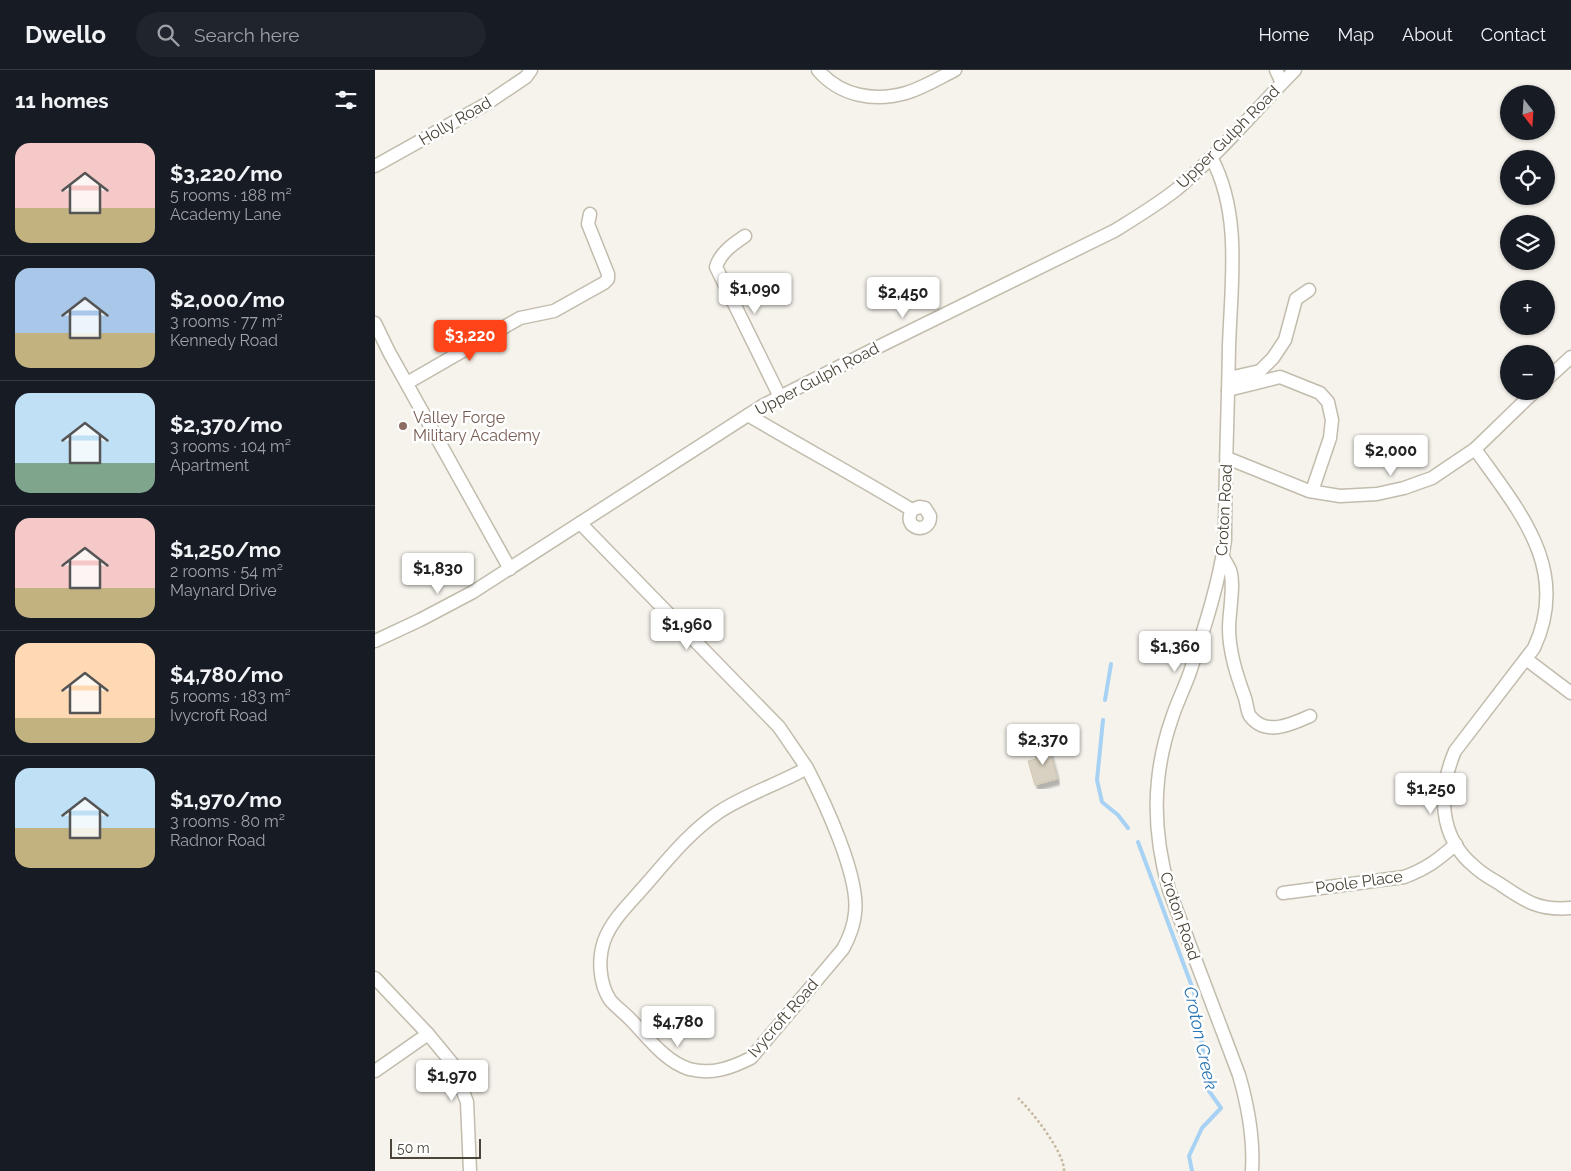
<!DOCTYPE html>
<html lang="en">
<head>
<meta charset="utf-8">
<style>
	body { margin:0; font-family:Raleway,sans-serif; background:#20242c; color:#f1f3f6; height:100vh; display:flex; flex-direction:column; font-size:19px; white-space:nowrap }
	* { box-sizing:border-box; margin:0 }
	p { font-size:16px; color:#9ea1a6 }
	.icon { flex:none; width:28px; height:28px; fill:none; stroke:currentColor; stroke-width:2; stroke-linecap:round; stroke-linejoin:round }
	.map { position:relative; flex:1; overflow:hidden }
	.sheet { display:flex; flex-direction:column; background:#171b24; width:375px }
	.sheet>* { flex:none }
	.needle { width:32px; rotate:163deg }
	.tools { position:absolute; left:1125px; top:15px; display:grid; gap:10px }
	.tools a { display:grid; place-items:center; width:55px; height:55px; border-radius:50%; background:#171b24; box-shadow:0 1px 4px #0004; font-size:25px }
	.scale { position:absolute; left:15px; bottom:12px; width:91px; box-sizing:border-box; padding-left:5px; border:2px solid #4b4438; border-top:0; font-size:14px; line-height:18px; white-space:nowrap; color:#4b4438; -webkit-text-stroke:4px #fff; paint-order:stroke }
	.price { position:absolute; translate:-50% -42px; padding:0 11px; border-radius:5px; background:#fff; color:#222; font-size:16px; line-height:32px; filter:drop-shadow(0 1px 2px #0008) }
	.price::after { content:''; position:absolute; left:50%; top:30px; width:15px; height:11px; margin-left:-8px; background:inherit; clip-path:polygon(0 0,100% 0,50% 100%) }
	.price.selected { background:#ff441a; color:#fff }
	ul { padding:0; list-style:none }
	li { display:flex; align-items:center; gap:15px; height:125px; padding:0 15px }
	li+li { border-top:1px solid #363941 }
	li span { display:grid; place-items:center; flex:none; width:140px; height:100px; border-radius:15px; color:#555 }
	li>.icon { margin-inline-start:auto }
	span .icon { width:60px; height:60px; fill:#fffc; stroke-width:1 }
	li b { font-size:21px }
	h2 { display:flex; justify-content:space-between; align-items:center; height:60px; padding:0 15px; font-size:21px }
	header { display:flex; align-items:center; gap:30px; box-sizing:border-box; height:70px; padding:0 25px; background:#171b24; border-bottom:1px solid #363941 }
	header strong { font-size:24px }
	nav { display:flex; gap:28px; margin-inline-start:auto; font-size:18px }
	.search { width:350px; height:45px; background:#20242c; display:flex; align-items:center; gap:12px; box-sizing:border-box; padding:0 18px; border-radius:28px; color:#9ea1a6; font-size:19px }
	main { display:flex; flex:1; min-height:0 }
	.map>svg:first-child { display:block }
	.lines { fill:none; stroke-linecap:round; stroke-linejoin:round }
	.stream { stroke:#a7d2f4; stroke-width:4 }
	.building { fill:#d8d0c0; stroke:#d4c8b3; filter:url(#shadow) }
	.minor-casing { stroke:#c2bcad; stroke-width:15 }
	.path { stroke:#c5b89e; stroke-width:2.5; stroke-dasharray:2.5 2.5; stroke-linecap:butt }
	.minor { stroke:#fff; stroke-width:12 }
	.education-dot { fill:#8d6e63; stroke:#fff; stroke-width:2 }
	.labels { text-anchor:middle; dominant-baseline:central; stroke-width:5; stroke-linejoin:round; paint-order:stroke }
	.street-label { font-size:16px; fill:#4b4438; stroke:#fff }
	.education-label { font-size:16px; fill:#785e54; stroke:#fff; text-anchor:start }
	.water-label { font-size:18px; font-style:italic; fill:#2b76b4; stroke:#fff }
</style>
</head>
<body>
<header>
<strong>Dwello</strong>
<div class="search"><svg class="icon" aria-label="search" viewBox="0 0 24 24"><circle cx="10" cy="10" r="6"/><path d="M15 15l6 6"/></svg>Search here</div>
<nav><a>Home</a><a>Map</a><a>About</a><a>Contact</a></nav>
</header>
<main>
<section class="sheet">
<h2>11 homes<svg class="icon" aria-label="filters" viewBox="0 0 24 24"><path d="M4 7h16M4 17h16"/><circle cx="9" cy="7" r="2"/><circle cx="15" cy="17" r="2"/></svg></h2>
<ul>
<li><span style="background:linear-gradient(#f6c9c9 65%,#c2b280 0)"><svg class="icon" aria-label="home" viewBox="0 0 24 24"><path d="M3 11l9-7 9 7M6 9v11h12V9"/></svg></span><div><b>$3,220/mo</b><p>5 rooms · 188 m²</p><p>Academy Lane</p></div></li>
<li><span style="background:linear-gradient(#a9c7e8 65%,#c2b280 0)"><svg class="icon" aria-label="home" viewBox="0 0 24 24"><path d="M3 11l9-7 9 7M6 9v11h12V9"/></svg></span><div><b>$2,000/mo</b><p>3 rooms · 77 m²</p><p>Kennedy Road</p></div></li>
<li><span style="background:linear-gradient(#bfe0f5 70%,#7fa58c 0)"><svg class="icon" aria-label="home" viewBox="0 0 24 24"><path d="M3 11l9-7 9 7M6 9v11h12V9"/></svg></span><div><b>$2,370/mo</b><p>3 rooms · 104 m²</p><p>Apartment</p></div></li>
<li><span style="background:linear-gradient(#f6c9c9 70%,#c2b280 0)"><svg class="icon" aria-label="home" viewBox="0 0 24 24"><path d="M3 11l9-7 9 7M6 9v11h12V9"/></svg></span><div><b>$1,250/mo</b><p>2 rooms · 54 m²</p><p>Maynard Drive</p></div></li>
<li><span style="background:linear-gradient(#ffd9b3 75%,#c2b280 0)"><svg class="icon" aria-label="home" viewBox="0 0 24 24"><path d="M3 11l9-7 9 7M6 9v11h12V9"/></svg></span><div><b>$4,780/mo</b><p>5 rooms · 183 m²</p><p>Ivycroft Road</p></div></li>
<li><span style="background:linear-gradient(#bfe0f5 60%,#c2b280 0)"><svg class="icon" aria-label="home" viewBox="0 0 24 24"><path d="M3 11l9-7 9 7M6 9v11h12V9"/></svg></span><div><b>$1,970/mo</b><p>3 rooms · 80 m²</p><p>Radnor Road</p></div></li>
</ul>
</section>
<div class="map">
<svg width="1196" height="1101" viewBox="0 0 1196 1101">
	<defs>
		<filter id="shadow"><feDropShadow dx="3" dy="5.5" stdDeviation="1" flood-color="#0004"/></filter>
	</defs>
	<rect width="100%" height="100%" fill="#f6f3ec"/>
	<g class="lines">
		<g class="stream">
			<polyline points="730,630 736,594"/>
			<polyline points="728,650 722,710 727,732 743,745 753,758"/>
			<polyline points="763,772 819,922 834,1021 846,1038 827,1058 814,1086 817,1101"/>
		</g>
	</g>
	<polygon class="building" points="673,675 682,709 660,715 653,691 661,689 659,679"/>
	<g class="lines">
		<defs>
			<g id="minor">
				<path d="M443,0c22,26 56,32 88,23 17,-5 33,-15 49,-23"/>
				<polyline points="901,0 907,13"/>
				<path d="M836,87c31,57 20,127 18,189 -1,65 -4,129 -4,194 -6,44 -21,89 -35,132 -5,15 -13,30 -18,46 -7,20 -12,42 -14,63 -4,37 1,73 11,109l70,185c9,31 15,63 13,96"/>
				<polyline points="0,96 111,34 151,7 156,0"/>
				<path d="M370,166c-12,8 -25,17 -29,31l64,130"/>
				<polyline points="0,253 14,282 135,499"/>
				<polyline points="854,308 885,301 898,288 910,270 921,229 934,220"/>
				<polyline points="1171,310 1196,287"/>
				<polyline points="32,313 145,248 179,241 229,213 233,209 233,204 213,154 215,144"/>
				<polyline points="853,320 905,307 945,323 953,332 957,350 955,368 937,421"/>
				<path d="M373,345c54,32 110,62 164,95l7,-3 6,1 5,8c1,19 -29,14 -18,-6"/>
				<path d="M1100,379c44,62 96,120 59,199l-79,103c-17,40 -17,86 20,116 7,7 17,12 25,17 25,17 39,27 71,24"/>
				<polyline points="852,388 934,421 965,426 1002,424 1029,418 1057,408 1100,379 1160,321"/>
				<polyline points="205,453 404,657 432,698"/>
				<path d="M848,487c2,4 5,9 7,13 5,14 -1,42 -1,58 0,24 8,48 16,70 2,6 2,14 5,18 16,21 42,8 60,0"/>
				<path d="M0,571l45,-21 53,-28 289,-186 116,-59 236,-116c21,-13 43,-26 63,-42 43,-36 79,-80 118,-119"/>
				<polyline points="1151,589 1196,623"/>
				<path d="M432,698c17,33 53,109 48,145 -1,12 -6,25 -12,36l-92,109c-20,10 -39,17 -62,11 -25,-8 -42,-33 -60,-51 -6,-6 -14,-12 -19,-18 -11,-17 -12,-41 -6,-59 7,-20 24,-36 38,-52 24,-27 46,-56 77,-77 27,-18 60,-28 88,-44z"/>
				<path d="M908,823l121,-16c22,-8 34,-17 52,-33"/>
				<polyline points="0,908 53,964 77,993 92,1032 95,1101"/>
				<polyline points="0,1001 53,964"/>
			</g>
		</defs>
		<use href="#minor" class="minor-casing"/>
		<path class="path" d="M643,1028c13,12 47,55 46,73"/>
		<use href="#minor" class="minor"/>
	</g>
	<circle class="education-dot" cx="28" cy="356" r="5"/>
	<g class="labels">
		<g class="street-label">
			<text transform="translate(80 51) rotate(-30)">Holly Road</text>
			<text transform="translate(853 67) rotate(-45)">Upper Gulph Road</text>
			<text transform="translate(442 309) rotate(-28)">Upper Gulph Road</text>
			<text transform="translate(849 440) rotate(-87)">Croton Road</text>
			<text transform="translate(984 812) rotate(-8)">Poole Place</text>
			<text transform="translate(805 846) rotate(71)">Croton Road</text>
			<text transform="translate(408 948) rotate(-49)">Ivycroft Road</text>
		</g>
		<g class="education-label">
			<text x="38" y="347">Valley Forge<tspan x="38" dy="18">Military Academy</tspan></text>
		</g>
		<g class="water-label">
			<text transform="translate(826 968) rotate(78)">Croton Creek</text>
		</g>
	</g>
</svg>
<div class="tools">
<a><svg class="needle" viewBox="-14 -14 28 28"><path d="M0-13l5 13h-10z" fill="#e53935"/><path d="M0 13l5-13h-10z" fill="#9ea1a6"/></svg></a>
<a><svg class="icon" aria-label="locate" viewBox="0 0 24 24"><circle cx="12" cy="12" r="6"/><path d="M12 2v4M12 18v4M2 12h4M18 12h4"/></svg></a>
<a><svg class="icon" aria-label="layers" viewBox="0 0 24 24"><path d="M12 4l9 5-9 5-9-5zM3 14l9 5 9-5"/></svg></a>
<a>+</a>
<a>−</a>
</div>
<div class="scale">50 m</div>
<b class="price" style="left:380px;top:245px">$1,090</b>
<b class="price" style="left:528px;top:249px">$2,450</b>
<b class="price selected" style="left:95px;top:292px">$3,220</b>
<b class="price" style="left:1016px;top:407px">$2,000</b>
<b class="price" style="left:63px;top:525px">$1,830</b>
<b class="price" style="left:312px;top:581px">$1,960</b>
<b class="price" style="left:800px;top:603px">$1,360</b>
<b class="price" style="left:668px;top:696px">$2,370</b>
<b class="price" style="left:1056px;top:745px">$1,250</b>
<b class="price" style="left:303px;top:978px">$4,780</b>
<b class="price" style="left:77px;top:1032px">$1,970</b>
</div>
</main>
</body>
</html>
